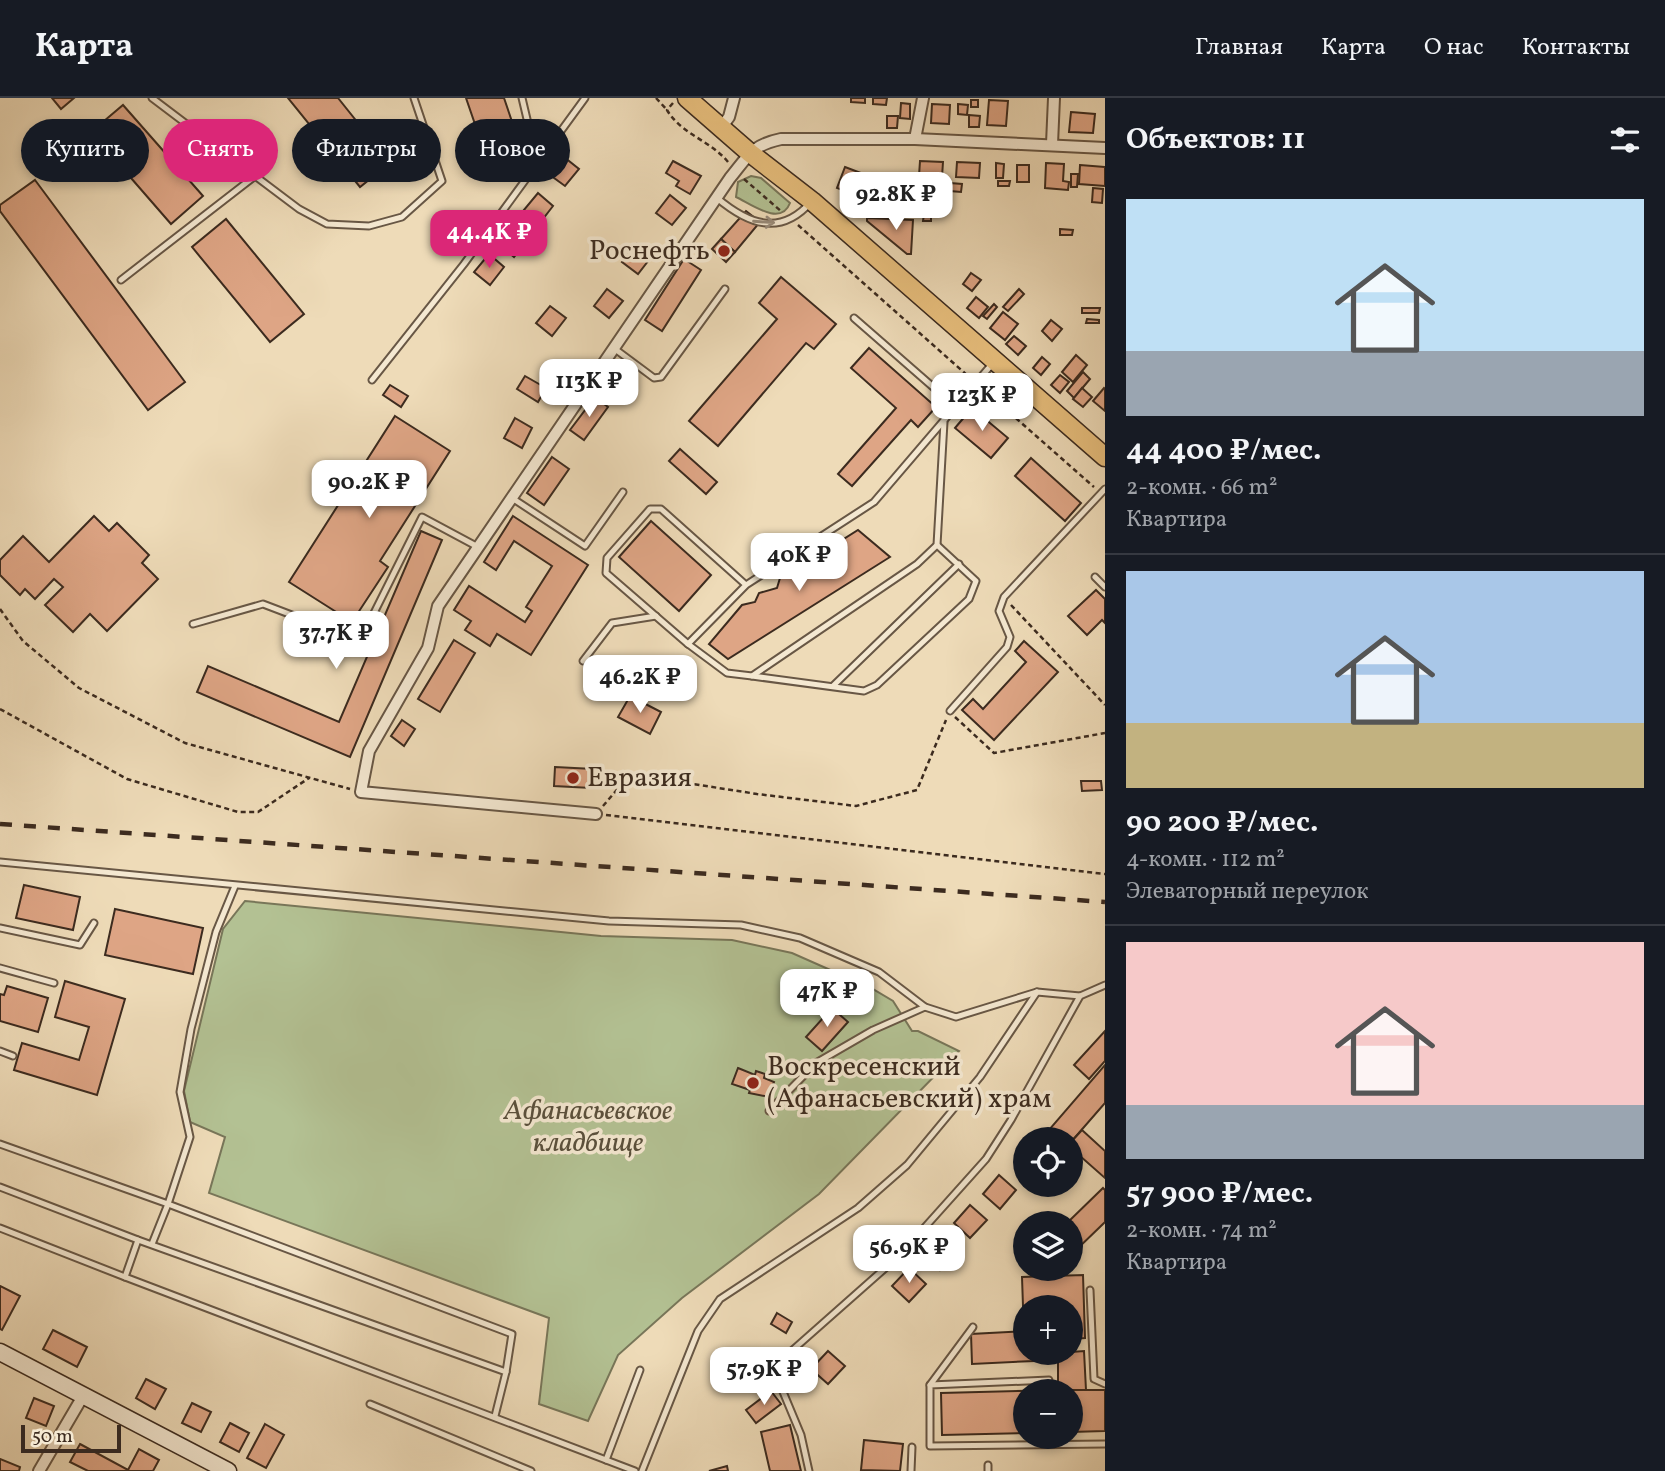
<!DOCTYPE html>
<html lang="ru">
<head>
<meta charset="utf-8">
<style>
	body { margin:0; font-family:Vollkorn,serif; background:#20242c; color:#f1f3f6; height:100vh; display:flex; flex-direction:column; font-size:26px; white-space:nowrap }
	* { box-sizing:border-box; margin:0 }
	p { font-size:23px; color:#9ea1a6 }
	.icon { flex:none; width:38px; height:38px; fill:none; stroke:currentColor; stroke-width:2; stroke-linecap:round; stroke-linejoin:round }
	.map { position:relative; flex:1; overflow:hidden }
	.side { display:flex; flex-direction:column; background:#171b24; width:560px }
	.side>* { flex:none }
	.banner { position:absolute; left:21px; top:21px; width:665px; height:63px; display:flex; gap:14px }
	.tools { position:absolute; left:1013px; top:1029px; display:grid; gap:14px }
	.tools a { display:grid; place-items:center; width:70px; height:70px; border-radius:50%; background:#171b24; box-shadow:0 4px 10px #0003; font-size:35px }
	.scale { position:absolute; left:21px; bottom:18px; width:100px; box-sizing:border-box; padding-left:7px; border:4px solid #3c2b1f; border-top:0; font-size:19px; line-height:24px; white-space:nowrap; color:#3c2b1f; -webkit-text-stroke:5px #f4e8d1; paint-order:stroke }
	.price { position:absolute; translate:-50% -60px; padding:0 16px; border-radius:14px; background:#fff; color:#222; font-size:23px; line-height:46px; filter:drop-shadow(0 2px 4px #0008) }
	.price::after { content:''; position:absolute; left:50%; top:42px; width:21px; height:16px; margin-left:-10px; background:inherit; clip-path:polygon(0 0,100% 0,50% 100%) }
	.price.current { background:#db2777; color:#fff }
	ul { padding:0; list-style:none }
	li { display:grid; align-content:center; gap:14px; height:371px; padding:0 21px }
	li+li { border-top:2px solid #363941 }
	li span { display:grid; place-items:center; height:217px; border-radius:0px; color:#555 }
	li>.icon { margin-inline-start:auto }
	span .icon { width:126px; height:126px; fill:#fffc; stroke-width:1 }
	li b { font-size:30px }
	h2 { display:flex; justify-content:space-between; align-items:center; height:84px; padding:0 21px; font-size:30px }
	.chip { padding:0 24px; border-radius:32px; background:#171b24; box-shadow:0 4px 10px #0003; font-size:24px; line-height:63px }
	.chip.current { background:#db2777; color:#fff }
	header { display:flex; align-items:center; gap:42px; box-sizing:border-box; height:98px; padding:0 35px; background:#171b24; border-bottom:2px solid #363941 }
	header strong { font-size:33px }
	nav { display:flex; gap:38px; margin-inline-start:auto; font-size:24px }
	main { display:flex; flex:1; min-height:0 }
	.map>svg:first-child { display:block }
	.green { fill:#b3c193; stroke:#787659; stroke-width:2 }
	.building { fill:#dea585; stroke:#3c2b1f; stroke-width:2 }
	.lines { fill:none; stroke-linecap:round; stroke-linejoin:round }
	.lane-casing { stroke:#685745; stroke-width:9 }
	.street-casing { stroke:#685745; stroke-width:14 }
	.secondary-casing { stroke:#3c2b1f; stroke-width:19 }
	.primary-casing { stroke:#3c2b1f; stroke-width:21 }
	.path { stroke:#3c2b1f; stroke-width:2.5; stroke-dasharray:5 3.5; stroke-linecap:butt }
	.lane { stroke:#f4e8d1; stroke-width:5 }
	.street { stroke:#f4e8d1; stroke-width:10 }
	.secondary { stroke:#f4e8d1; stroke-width:16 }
	.primary { stroke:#e7be7c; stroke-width:18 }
	.rail { stroke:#3c2b1f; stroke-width:4.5; stroke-dasharray:12 12; stroke-linecap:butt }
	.oneway { stroke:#988a78 }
	.poi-dot { fill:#8f2418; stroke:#f4e8d1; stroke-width:2.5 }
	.labels { text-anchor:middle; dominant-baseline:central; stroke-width:7; stroke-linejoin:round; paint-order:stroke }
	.poi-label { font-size:28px; fill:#3c2b1f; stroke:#f4e8d1; text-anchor:start }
	.park-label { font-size:28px; font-style:italic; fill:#5a503c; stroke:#f4e8d1 }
</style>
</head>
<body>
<header>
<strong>Карта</strong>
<nav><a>Главная</a><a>Карта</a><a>О нас</a><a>Контакты</a></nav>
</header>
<main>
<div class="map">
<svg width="1105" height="1373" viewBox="0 0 1105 1373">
	<rect width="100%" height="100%" fill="#eedbb8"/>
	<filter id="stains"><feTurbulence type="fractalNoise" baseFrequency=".00286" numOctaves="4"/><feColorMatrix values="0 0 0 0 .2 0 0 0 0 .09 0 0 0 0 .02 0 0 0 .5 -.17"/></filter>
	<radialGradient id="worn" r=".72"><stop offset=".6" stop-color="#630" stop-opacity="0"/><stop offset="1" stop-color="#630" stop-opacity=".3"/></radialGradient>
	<g class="green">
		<path d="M751,78l10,2 29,25c-9,24 -39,1 -54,-6l2,-15z"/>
		<polygon points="245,803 601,838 732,842 792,855 871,890 893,903 912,933 918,933 959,953 819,1096 682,1200 618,1257 588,1323 539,1306 549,1220 209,1095 225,1039 190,1024 184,993 223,831"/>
	</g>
	<g class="building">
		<polygon points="52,0 74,0 61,11"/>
		<polygon points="288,0 338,0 390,65 360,89"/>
		<polygon points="466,0 504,0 522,53 488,64"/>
		<polygon points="851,0 865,0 865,5 851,4"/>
		<polygon points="873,0 887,0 886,7 873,6"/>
		<rect x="971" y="2" width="7" height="7"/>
		<polygon points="989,2 1008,3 1006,28 987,27"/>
		<polygon points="901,5 910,6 910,21 900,20"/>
		<polygon points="932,6 950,7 949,26 931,25"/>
		<polygon points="958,6 968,7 967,17 958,16"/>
		<polygon points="123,7 203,98 171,126 91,34"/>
		<polygon points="1071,14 1095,16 1093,35 1069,34"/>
		<polygon points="969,17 980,18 979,29 969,29"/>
		<polygon points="887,18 898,18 897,30 887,30"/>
		<polygon points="564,59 579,71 565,88 550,77"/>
		<polygon points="673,63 701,78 690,96 676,88 679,83 666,75"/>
		<polygon points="920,63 943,64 942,79 919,78"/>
		<polygon points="957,64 980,65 979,80 956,79"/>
		<polygon points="996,65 1004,66 1003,80 996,80"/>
		<polygon points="1046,65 1064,66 1063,83 1069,84 1068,92 1045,90"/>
		<rect x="1017" y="67" width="12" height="17"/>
		<polygon points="1080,67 1105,69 1105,88 1079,86"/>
		<polygon points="845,69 882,83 874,104 837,90"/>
		<polygon points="1071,76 1078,76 1077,89 1071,89"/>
		<polygon points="35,82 185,284 148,312 0,113 0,107"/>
		<polygon points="998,83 1010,83 1009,88 998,88"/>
		<polygon points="922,84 933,84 933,91 922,90"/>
		<polygon points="950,85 962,86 961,94 950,93"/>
		<polygon points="1093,90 1103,91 1102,105 1092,104"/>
		<polygon points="538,95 553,108 539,126 523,113"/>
		<polygon points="670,97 686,110 672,127 656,115"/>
		<polygon points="922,97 932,98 932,104 922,104"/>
		<polygon points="746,113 760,124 735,154 721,141"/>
		<polygon points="924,116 931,116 931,123 923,123"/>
		<polygon points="867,120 913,122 911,156 907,156 867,123"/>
		<polygon points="226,121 304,216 270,244 192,149"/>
		<polygon points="513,129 528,141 514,159 499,146"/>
		<polygon points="1060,131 1073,132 1072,137 1060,137"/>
		<polygon points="721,141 735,154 726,164 712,151"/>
		<polygon points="637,146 652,158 638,176 622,164"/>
		<polygon points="489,156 504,169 490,187 474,174"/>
		<polygon points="684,161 701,172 662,233 645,222"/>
		<polygon points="971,175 981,182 972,193 963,186"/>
		<polygon points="781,179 836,226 814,251 806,245 718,348 689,323 777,221 759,205"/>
		<polygon points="607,191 623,203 609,220 594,208"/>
		<polygon points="1019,191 1024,196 1008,213 1003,209"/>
		<polygon points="976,199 988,209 979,220 967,210"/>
		<polygon points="994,206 997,209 987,221 983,218"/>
		<polygon points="550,208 566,220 552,238 536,225"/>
		<polygon points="1082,210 1100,210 1099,215 1082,215"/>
		<polygon points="1003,214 1018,226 1005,242 990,230"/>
		<polygon points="1087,221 1099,222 1099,225 1086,225"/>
		<polygon points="1051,222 1062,231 1052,243 1042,233"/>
		<polygon points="1014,238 1026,248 1018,257 1006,246"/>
		<polygon points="869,250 936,309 918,329 911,322 852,388 838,376 896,310 851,270"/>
		<polygon points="1076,257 1087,267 1073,284 1062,274"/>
		<polygon points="1042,259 1050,266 1041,277 1033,270"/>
		<polygon points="555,263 572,273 561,293 544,283"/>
		<polygon points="1083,274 1090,281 1074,300 1067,293"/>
		<polygon points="1060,277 1069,284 1060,295 1051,287"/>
		<polygon points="525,278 546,290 538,304 517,291"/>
		<polygon points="390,287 408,298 401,309 383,297"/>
		<polygon points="1082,290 1092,299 1083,309 1073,301"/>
		<polygon points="1104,290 1105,291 1105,313 1093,303"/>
		<polygon points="595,299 608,309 584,342 570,332"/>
		<polygon points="972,310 1008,340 991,360 955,330"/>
		<polygon points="395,318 450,353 380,463 388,469 352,524 289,484"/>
		<polygon points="515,320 532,330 522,350 504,340"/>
		<polygon points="680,351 717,384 706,396 669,363"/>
		<polygon points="552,359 569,371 544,407 527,395"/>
		<polygon points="1031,360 1081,405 1065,423 1015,378"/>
		<polygon points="94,418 109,433 117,425 149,457 142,465 158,481 107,533 90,516 73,534 45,507 63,489 54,481 35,501 25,491 20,497 0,477 0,462 23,438 49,464"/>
		<polygon points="513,418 588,467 531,557 497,536 490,548 465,532 471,523 454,512 469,488 525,524 532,513 526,509 552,468 514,443 496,472 484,464"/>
		<polygon points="651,423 711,477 679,513 619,459"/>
		<polygon points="858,432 890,459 728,561 709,546 742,507 755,504 759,495 777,490 780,480 802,475 804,465 825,461 828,451"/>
		<polygon points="421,433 442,442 350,659 197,594 208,568 339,624"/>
		<polygon points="1096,492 1105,501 1105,525 1102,522 1087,537 1068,518"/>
		<polygon points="454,542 475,555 440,614 418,601"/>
		<polygon points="1024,543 1058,574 994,642 962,612 973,601 983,611 1026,564 1015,553"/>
		<polygon points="630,598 661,614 650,636 618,619"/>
		<polygon points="402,622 415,631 404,648 391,638"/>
		<polygon points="555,669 593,671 591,690 554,688"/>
		<polygon points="1081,683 1101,683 1102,692 1082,693"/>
		<polygon points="24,787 80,799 73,832 16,820"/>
		<polygon points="115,811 203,830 193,876 105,857"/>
		<polygon points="65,883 125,901 97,997 14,972 22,945 79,962 89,929 55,919"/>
		<polygon points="7,888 48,900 38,934 0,923 0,896 4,897"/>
		<polygon points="832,910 848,924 822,953 806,939"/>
		<polygon points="1105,933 1105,963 1089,981 1074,967"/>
		<polygon points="1105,967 1105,1005 1071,1044 1071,1041 1058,1041 1048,1033"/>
		<polygon points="738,970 755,977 756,973 765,976 764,980 774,984 769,999 749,995 750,992 732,986"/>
		<polygon points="1082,1032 1105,1053 1105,1080 1071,1050 1071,1044"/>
		<polygon points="999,1077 1016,1092 1000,1111 983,1096"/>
		<polygon points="1103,1090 1105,1092 1105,1124 1071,1157 1071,1125 1067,1125"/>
		<polygon points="970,1107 987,1122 970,1140 954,1125"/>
		<polygon points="939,1131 952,1144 943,1154 950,1163 940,1172 920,1149"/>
		<polygon points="909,1170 926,1186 909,1204 892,1188"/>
		<polygon points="1083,1177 1085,1240 1071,1241 1071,1209 1060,1209 1060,1207 1023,1208 1022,1179"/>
		<polygon points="0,1188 20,1198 2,1232 0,1231"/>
		<polygon points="777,1215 792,1224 786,1235 771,1226"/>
		<polygon points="53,1232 87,1249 77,1269 43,1251"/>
		<polygon points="1026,1233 1026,1255 1033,1255 1034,1263 972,1266 971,1236"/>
		<polygon points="828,1253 845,1268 828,1286 811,1271"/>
		<polygon points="1084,1253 1086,1292 1058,1292 1058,1255"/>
		<polygon points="146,1281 166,1291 155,1311 136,1300"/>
		<polygon points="1058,1292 1105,1292 1105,1333 1071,1334 1071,1293 1026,1293 1026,1335 942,1337 941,1295"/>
		<polygon points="771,1293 781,1306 756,1325 746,1312"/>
		<polygon points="34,1300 54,1308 46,1328 26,1320"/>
		<polygon points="192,1305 211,1314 201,1334 182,1325"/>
		<polygon points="230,1325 249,1335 239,1354 220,1344"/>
		<polygon points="265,1326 284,1337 266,1370 247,1360"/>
		<polygon points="790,1327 801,1373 770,1373 761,1334"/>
		<polygon points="864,1342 903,1346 900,1373 861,1372"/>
		<polygon points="80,1346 128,1372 139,1351 159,1362 153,1373 88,1373 70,1364"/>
		<polygon points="0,1361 20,1369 19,1373 0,1373"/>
		<polygon points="727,1368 728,1373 709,1373"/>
	</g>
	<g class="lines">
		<defs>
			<g id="lane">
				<polyline points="152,0 299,111 327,126 369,128 402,119 442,83 414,0"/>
				<polyline points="522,0 531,38"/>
				<path d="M717,100c31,26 63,39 94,4"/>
				<polyline points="121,182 255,78"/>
				<polyline points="854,220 956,309"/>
				<polyline points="615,251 654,280 661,279 725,191"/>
				<polyline points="372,282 464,166 585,0"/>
				<polyline points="512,400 585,448 623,394"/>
				<polyline points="1095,479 1105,489"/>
				<polyline points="746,487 661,411 650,411 607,460 606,475 688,546 746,487 874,404 993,265"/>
				<polyline points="193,526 263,506 360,543 422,419 478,449"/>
				<polyline points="688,546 727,575 752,578 917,466 937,447 944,324"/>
				<polyline points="583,563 612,525 656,518"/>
				<polyline points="752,578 864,593 877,587 969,501 976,483 937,447"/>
				<polyline points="833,588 959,466"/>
				<polyline points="950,613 1007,549 1010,539 999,513 1004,499 1105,391"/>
				<polyline points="0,764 609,823 741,827 800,840 879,874 925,909 956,919 1037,894 1080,898"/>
				<polyline points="0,830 80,847 94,825"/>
				<polyline points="0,870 54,885"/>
				<polyline points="0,953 13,958"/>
				<polyline points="769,1013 816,965 873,932 925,909"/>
				<polyline points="0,1046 168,1106 512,1236 506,1274"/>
				<polyline points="0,1089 138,1142 506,1274 495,1318"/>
				<polyline points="0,1130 125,1179"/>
				<polyline points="138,1142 125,1179 635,1373"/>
				<polyline points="152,1146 168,1106 190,1039 180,994 191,931 216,834 235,788"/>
				<polyline points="1090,1192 1094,1281 1105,1286"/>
				<polyline points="1049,1282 930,1287 930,1348 1105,1346"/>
				<polyline points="930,1287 973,1229"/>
				<polyline points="370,1306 531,1373"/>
				<polyline points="606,1362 640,1272"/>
				<polyline points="642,1373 698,1233 720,1201 858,1110 907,1067 980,979 1037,894"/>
				<polyline points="809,1373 801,1337 776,1277 787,1257 900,1157 986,1061 1011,1022 1080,898 1105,887"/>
				<polyline points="911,1373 912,1349"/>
				<polyline points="988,1373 988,1367"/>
			</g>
			<g id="street">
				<polyline points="721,30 729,19 734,0"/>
				<polyline points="915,41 923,0"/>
				<polyline points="1052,46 1054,0"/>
				<path d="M596,716l-235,-22 8,-41 59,-103 10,-42 292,-428c18,-22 22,-33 51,-39h134l190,9"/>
				<polyline points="39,1373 83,1298"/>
			</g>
			<polyline id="secondary" points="0,1254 228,1373"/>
			<polyline id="primary" points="687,0 750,55 812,103 1105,359"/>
		</defs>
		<use href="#lane" class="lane-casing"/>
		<use href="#street" class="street-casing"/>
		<use href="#secondary" class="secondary-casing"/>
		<use href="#primary" class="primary-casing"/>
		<g class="path">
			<polyline points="656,0 667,12"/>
			<path d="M673,5l-6,7c15,25 43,30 61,52"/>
			<polyline points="744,81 782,114"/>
			<polyline points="798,127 968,278"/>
			<polyline points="984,292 1094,389"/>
			<polyline points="1011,507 1105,607"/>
			<polyline points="0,511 23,543 79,590 185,645 350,691"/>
			<polyline points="0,611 127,681 238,714 258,714 309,680"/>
			<polyline points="955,619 994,655 1105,635"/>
			<polyline points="603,708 621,687 661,681 757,696 856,708 917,692 946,622"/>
			<polyline points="606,717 1105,776"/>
		</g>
		<use href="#lane" class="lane"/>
		<use href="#street" class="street"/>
		<use href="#secondary" class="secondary"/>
		<use href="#primary" class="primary"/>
		<polyline class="rail" points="0,726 1105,804"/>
	</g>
	<defs><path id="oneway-shaft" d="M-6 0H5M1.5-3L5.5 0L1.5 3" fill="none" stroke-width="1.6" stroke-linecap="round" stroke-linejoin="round" transform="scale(1.75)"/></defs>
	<use class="oneway" href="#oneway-shaft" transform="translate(764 124) rotate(4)"/>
	<g class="poi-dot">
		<circle cx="724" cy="153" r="7"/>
		<circle cx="573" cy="680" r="7"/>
		<circle cx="753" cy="985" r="7"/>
	</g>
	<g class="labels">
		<g class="poi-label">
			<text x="710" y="153" text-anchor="end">Роснефть</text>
			<text x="587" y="680">Евразия</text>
			<text x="767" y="969">Воскресенский<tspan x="767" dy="32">(Афанасьевский) храм</tspan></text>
		</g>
		<g class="park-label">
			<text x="588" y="1013">Афанасьевское<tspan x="588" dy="32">кладбище</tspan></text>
		</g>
	</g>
	<rect width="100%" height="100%" filter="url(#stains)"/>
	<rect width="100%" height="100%" fill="url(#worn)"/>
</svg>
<div class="tools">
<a><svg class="icon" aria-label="locate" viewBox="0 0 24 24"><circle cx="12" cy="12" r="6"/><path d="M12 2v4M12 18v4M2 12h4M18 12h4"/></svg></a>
<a><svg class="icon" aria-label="layers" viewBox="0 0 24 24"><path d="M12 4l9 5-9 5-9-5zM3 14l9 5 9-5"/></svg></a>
<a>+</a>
<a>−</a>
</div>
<div class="scale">50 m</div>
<b class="price" style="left:896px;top:134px">92.8K ₽</b>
<b class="price current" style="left:489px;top:172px">44.4K ₽</b>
<b class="price" style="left:589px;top:321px">113K ₽</b>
<b class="price" style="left:982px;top:335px">123K ₽</b>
<b class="price" style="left:369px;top:422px">90.2K ₽</b>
<b class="price" style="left:799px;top:495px">40K ₽</b>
<b class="price" style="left:336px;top:573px">37.7K ₽</b>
<b class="price" style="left:640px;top:617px">46.2K ₽</b>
<b class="price" style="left:827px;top:931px">47K ₽</b>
<b class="price" style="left:909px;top:1187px">56.9K ₽</b>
<b class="price" style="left:764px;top:1309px">57.9K ₽</b>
<div class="banner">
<a class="chip">Купить</a>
<a class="chip current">Снять</a>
<a class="chip">Фильтры</a>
<a class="chip">Новое</a>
</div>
</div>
<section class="side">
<h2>Объектов: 11<svg class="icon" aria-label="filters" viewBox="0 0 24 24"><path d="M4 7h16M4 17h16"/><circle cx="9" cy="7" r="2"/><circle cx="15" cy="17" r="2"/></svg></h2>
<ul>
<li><span style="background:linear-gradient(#bfe0f5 70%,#9aa5b1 0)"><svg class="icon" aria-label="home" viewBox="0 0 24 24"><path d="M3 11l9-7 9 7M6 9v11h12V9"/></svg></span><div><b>44 400 ₽/мес.</b><p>2-комн. · 66 m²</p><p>Квартира</p></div></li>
<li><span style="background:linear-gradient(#a9c7e8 70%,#c2b280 0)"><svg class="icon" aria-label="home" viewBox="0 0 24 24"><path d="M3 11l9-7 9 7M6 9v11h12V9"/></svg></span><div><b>90 200 ₽/мес.</b><p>4-комн. · 112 m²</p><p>Элеваторный переулок</p></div></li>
<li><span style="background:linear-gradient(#f6c9c9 75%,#9aa5b1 0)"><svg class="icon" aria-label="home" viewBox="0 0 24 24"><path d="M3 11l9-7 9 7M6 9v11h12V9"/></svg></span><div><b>57 900 ₽/мес.</b><p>2-комн. · 74 m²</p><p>Квартира</p></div></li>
</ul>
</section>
</main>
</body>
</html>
